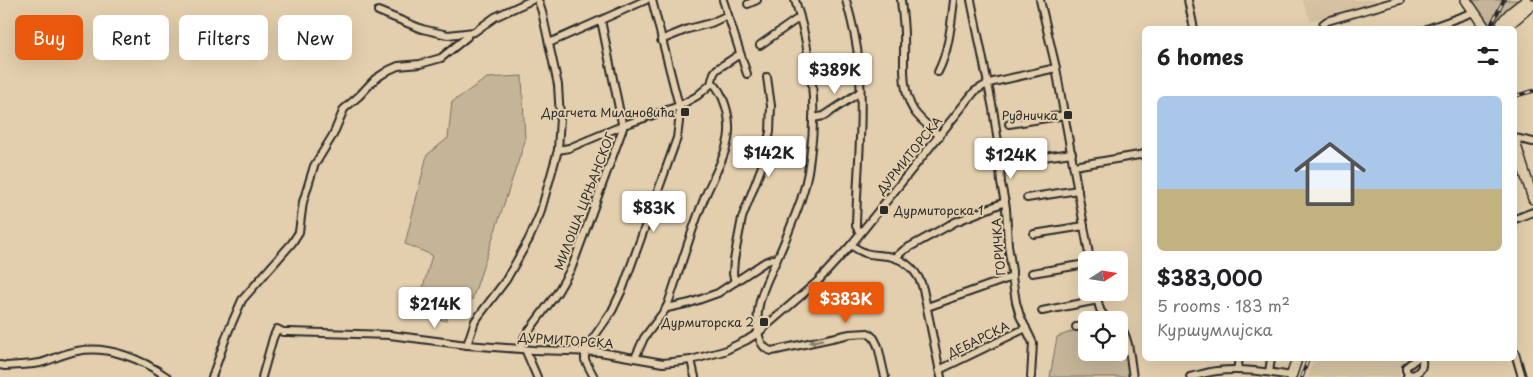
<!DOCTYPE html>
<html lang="en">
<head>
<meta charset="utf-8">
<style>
	body { margin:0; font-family:"Playpen Sans",sans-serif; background:#f2f2f2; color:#202124; height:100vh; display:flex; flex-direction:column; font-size:19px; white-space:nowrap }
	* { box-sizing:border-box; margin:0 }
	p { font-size:16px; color:#757577 }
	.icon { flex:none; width:28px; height:28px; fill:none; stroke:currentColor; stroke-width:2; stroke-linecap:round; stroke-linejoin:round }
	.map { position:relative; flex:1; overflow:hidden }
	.panel { position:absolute; left:1142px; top:26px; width:375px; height:335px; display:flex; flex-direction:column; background:#fff; border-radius:8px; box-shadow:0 5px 20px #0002 }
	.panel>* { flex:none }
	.banner { position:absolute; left:15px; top:15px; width:475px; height:45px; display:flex; gap:10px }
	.needle { width:32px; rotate:78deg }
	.fabs { position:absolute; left:1078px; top:251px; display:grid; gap:10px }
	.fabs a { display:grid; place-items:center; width:50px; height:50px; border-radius:8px; background:#fff; box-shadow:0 5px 20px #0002; font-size:25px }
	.price { position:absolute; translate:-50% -42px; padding:0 11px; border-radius:5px; background:#fff; color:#222; font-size:16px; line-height:32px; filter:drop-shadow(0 1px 2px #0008) }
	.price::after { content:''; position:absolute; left:50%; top:30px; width:15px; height:11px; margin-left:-8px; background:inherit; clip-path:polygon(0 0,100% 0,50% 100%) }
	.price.current { background:#ea580c; color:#fff }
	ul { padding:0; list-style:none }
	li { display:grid; align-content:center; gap:10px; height:265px; padding:0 15px }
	li span { display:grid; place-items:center; height:155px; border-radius:8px; color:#555 }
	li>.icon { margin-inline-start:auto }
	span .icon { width:90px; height:90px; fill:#fffc; stroke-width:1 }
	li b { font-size:21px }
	h2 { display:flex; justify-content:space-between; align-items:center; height:60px; padding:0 15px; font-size:21px }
	.tag { padding:0 18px; border-radius:8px; background:#fff; box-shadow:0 5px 20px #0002; font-size:18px; line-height:45px }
	.tag.current { background:#ea580c; color:#fff }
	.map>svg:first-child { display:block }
	.built { fill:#d4c1a2 }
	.green { fill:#c5b498; stroke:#787062 }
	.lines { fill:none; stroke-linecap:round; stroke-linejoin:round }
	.street-casing { stroke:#2b2b2b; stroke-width:10 }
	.secondary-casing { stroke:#2b2b2b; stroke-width:12 }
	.street { stroke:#e3cfad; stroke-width:6 }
	.secondary { stroke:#e3cfad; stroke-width:9 }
	.rail-casing { stroke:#2b2b2b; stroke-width:4 }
	.rail { stroke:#e3cfad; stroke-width:2; stroke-dasharray:5.5; stroke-linecap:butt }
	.oneway { fill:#877d6c }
	.poi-dot { fill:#2b2b2b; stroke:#e3cfad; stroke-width:2 }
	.labels { text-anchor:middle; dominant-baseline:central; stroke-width:4; stroke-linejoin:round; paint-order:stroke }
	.poi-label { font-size:12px; fill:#2b2b2b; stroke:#e3cfad; text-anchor:end }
	.street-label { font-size:12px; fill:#2b2b2b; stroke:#e3cfad }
</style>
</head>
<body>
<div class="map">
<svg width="1533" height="377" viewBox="0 0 1533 377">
	<rect width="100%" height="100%" fill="#e3cfad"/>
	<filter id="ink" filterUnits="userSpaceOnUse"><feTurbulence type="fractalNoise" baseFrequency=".02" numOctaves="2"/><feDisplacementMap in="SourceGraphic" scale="10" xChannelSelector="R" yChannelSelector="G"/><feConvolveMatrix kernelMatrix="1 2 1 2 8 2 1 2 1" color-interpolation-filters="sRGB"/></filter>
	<g filter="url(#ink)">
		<g class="built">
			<polygon points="1302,0 1382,0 1311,21"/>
			<polygon points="1313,359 1409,359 1400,365 1399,377 1308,377"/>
		</g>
		<g class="green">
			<polygon points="1469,0 1523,0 1489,27"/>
			<polygon points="522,76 525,141 472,300 450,308 446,321 416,313 432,255 405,244 427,155 448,138 452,102 487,78"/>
			<path d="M1086,328v24h33v-20c9,11 8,31 9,45h-78l7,-40 22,-8z"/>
		</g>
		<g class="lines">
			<defs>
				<g id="street">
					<polyline points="723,0 747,74"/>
					<path d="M795,0c16,51 23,104 15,158 -2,18 -7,38 -14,55 -6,15 -12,31 -19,46 -5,11 -11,22 -15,35 -5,14 -10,53 10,57l78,-17 18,-1 6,5 4,8 7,31"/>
					<path d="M846,0c6,21 11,42 13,64 5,54 -2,108 -3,162l4,7"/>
					<path d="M901,0c1,12 3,23 3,35 1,25 -4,54 10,76 7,10 17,17 26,25"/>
					<polyline points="971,0 993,109 999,149 1001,183 1006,208 1008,245 1012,271 1012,277 1016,302 1020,316 1033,343 1031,377"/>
					<polyline points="1040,0 1056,68 1090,260"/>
					<polyline points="1188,0 1194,29"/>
					<polyline points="748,4 757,0"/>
					<polyline points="378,11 422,29 448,35 474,32 495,17 532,0"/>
					<polyline points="1322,29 1323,24 1327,21 1400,0"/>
					<polyline points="1427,29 1474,12"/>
					<polyline points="661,40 688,29 711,23 728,15"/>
					<polyline points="549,43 646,0"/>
					<polyline points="760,45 800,17"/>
					<path d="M938,72c11,-22 13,-47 16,-72"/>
					<polyline points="813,118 824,116 860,92"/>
					<polyline points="1009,124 1065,115"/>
					<polyline points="1515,138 1533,142"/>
					<polyline points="558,150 569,148 624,125 679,106 697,96 711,84 714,73 717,69 740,54"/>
					<polyline points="1015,161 1072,153"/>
					<polyline points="1074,166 1145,154"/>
					<polyline points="1027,198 1078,190"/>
					<polyline points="1515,219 1533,212"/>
					<polyline points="1034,234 1084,226"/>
					<path d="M851,245c4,3 9,6 14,8 7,2 15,2 23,3 18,3 31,17 35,33l18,88"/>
					<polyline points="895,258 904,250 955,222 1005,202"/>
					<polyline points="1032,273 1086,264"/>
					<polyline points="735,282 733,274 734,260 742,218 762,166 770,132 771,106 767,77"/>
					<path d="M1096,292c3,13 2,22 15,28"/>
					<polyline points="927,307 1012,277"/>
					<polyline points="667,308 690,303 718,293 765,262 773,259 777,259"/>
					<polyline points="1042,311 1098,300"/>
					<path d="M1119,325c11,12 11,36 14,52"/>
					<polyline points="1076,327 1086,326"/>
					<polyline points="467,345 475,321 506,280 529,239 540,214 558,150 560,118 558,85 542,12 538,0"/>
					<polyline points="520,348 525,336 557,293 572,267 623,128 601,20"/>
					<polyline points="525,349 537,377"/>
					<polyline points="1515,353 1522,377"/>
					<path d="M635,358l9,-20 21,-28 3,-6c12,-35 22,-70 36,-105 8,-20 24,-46 25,-67 1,-16 -5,-39 -17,-50"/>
					<polyline points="691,360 695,377"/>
					<path d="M0,365l5,1c11,-1 24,-1 35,-3 12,-3 24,-10 37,-12 31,-6 65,8 90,26"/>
					<polyline points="939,370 1026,328"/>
					<polyline points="1237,370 1239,359"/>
					<polyline points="1269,372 1271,359"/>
					<path d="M1408,374l6,1c7,-5 9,-7 8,-16"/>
					<polyline points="1407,376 1408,374 1406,370 1406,367 1416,359"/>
					<polyline points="212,377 228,332 242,300 292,243 299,232 303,202 314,166 333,135 344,109 359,96 375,79 389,70 398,66 420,64 441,58 467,37 468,33"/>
					<polyline points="262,377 273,338 277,329 283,332 289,332 390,335 467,345 534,350 600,352 663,363 691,360 724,351 747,340 758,333 818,281 851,245 975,91 989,83 1056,68"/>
					<polyline points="594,377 585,360 585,355 587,347 612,311 623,288 677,138 679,122 679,106 652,0"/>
					<path d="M1190,377c9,-2 18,-5 27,-6 24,-3 51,1 75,5"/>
				</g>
				<g id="secondary">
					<polyline points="1466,0 1486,29"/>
					<path d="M1499,29c4,-13 18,-21 28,-29"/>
					<polyline points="1504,29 1533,4"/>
					<polyline points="1515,142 1533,199"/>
					<polyline points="1291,377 1297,359"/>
				</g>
			</defs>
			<use href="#street" class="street-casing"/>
			<use href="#secondary" class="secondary-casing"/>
			<use href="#street" class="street"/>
			<use href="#secondary" class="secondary"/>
			<defs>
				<g id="rail">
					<polyline points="1489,29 1504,0"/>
					<polyline points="1515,96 1533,91"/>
					<polyline points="1302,377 1308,359"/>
				</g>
			</defs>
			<use href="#rail" class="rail-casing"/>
			<use href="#rail" class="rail"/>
		</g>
		<defs><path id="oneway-solid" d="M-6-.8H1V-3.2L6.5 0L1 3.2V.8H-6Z" transform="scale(1.25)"/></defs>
		<use class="oneway" href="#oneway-solid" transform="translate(816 341) rotate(167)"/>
	</g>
	<g class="poi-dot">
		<rect x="680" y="107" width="10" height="10" rx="2.5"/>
		<rect x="1063" y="110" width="10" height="10" rx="2.5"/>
		<rect x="879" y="205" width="10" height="10" rx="2.5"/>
		<rect x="759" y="317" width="10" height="10" rx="2.5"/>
	</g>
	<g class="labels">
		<g class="poi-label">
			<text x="675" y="112">Драгчета Милановића</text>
			<text x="1058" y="115">Рудничка</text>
			<text x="894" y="210" text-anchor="start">Дурмиторска 1</text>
			<text x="754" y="322">Дурмиторска 2</text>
		</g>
		<g class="street-label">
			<text transform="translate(909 155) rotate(-51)">ДУРМИТОРСКА</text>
			<text transform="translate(584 201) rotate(-69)">МИЛОША ЦРЊАНСКОГ</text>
			<text transform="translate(998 247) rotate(-95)">ГОРИЧКА</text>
			<text transform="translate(978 339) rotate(-26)">ДЕБАРСКА</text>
			<text transform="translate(566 340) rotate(4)">ДУРМИТОРСКА</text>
		</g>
	</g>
</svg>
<div class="fabs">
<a><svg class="needle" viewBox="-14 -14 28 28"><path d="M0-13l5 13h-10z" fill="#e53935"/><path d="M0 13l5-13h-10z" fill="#757577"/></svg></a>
<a><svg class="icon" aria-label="locate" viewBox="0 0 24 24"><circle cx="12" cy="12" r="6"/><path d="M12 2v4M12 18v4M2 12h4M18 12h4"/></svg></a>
</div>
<b class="price" style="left:835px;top:95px">$389K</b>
<b class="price" style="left:769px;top:178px">$142K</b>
<b class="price" style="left:1011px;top:180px">$124K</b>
<b class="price" style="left:654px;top:233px">$83K</b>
<b class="price current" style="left:846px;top:324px">$383K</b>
<b class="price" style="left:435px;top:329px">$214K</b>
<div class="banner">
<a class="tag current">Buy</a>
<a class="tag">Rent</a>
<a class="tag">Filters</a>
<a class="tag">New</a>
</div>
<section class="panel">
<h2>6 homes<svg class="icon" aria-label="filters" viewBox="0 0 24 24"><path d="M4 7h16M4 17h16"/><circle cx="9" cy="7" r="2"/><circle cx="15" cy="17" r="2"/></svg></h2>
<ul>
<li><span style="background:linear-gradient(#a9c7e8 60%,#c2b280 0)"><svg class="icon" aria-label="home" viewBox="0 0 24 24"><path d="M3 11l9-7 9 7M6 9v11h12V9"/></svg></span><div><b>$383,000</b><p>5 rooms · 183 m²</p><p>Куршумлијска</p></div></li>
</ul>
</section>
</div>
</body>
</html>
